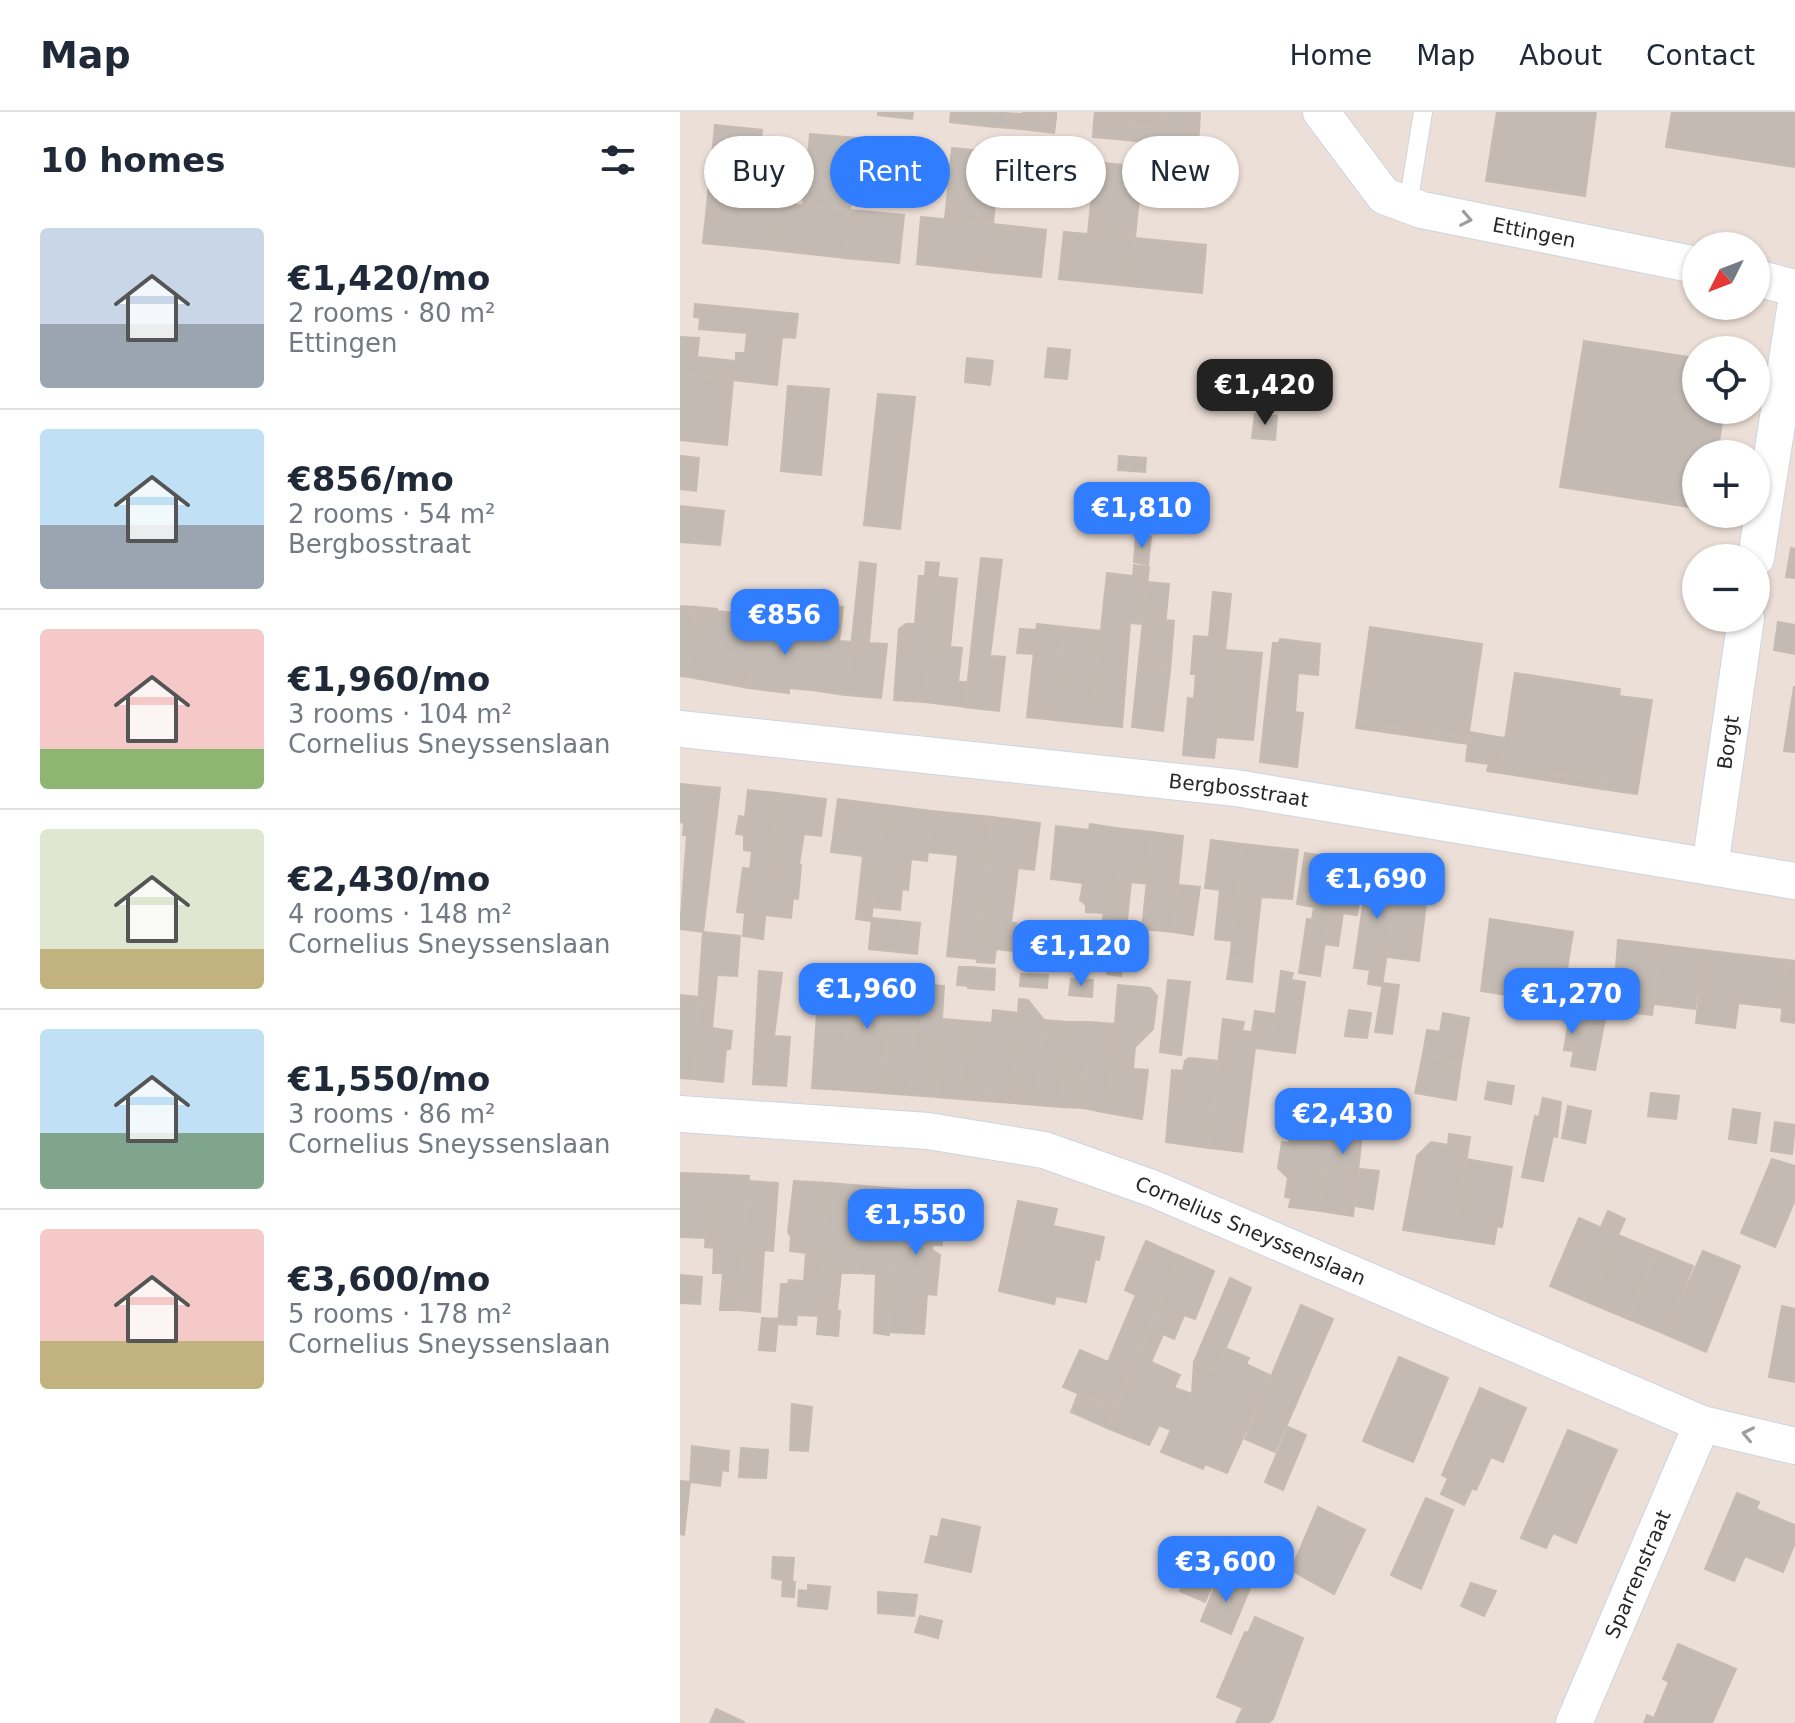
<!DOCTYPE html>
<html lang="en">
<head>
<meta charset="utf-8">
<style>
	body { margin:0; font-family:"DejaVu Sans",sans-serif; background:#f6f6f7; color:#1f2937; height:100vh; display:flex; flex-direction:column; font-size:30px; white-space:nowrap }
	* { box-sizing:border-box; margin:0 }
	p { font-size:26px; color:#747a83 }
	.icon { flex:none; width:44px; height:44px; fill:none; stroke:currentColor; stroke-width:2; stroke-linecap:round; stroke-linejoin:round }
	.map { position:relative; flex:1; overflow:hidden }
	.sheet { display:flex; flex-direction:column; background:#fff; width:680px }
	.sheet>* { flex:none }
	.top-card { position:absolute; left:24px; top:24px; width:760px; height:72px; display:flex; gap:16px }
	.needle { width:52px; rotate:228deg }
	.buttons { position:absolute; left:1002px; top:120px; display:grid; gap:16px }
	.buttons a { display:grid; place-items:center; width:88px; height:88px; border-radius:50%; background:#fff; box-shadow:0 2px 6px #0004; font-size:40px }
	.price { position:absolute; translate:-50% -68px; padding:0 18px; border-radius:16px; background:#317dff; color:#fff; font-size:26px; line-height:52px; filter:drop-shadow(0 2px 4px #0008) }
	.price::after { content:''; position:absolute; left:50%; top:48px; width:24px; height:18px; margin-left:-12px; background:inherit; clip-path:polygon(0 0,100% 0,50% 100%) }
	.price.on { background:#222; color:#fff }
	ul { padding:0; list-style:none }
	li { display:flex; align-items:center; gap:24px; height:200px; padding:0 40px }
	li+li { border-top:2px solid #e0e1e3 }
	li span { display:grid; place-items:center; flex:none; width:224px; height:160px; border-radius:8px; color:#555 }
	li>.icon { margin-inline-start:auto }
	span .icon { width:96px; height:96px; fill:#fffc; stroke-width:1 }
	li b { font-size:34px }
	h2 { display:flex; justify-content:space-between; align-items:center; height:96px; padding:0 40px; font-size:34px }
	.tag { padding:0 28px; border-radius:36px; background:#fff; box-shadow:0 2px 6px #0004; font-size:28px; line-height:72px }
	.tag.on { background:#317dff; color:#fff }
	header { display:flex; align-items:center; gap:48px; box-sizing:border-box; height:112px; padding:0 40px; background:#fff; border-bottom:2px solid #e0e1e3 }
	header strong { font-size:38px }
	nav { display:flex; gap:44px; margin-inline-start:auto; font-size:28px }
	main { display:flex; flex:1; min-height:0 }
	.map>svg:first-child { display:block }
	.building { fill:#c3bbb3; stroke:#c7bbb1; stroke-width:2 }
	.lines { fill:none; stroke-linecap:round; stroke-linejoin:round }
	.service-casing { stroke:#ccd5e3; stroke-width:20 }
	.minor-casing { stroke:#ccd5e3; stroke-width:38 }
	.service { stroke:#fff; stroke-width:18 }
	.minor { stroke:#fff; stroke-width:36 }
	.oneway { stroke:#9e9e9e }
	.labels { text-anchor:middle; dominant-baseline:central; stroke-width:6; stroke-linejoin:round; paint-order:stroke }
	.street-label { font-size:20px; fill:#272727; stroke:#fff }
</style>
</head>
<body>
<header>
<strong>Map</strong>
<nav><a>Home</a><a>Map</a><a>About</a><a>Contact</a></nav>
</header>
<main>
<section class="sheet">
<h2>10 homes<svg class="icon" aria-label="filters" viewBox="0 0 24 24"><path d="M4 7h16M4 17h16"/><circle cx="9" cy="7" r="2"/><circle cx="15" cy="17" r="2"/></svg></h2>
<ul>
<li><span style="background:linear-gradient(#c9d6e8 60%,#9aa5b1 0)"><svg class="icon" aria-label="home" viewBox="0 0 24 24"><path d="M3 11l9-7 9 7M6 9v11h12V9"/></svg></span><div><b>€1,420/mo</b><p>2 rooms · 80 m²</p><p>Ettingen</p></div></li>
<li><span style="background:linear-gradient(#bfe0f5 60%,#9aa5b1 0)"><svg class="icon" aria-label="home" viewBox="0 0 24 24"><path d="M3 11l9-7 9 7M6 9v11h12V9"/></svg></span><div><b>€856/mo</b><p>2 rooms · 54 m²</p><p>Bergbosstraat</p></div></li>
<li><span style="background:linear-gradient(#f6c9c9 75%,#8fb573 0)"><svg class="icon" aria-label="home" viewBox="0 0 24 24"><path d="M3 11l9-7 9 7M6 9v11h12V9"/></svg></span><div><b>€1,960/mo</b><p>3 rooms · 104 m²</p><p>Cornelius Sneyssenslaan</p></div></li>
<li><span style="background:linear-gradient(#dfe7d0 75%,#c2b280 0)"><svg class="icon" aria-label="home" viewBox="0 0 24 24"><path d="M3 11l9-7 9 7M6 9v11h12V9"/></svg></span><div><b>€2,430/mo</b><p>4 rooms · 148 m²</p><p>Cornelius Sneyssenslaan</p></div></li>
<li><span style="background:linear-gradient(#bfe0f5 65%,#7fa58c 0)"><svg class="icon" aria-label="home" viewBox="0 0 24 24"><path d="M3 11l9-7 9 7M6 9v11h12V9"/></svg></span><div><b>€1,550/mo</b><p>3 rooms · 86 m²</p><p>Cornelius Sneyssenslaan</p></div></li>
<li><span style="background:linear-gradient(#f6c9c9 70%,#c2b280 0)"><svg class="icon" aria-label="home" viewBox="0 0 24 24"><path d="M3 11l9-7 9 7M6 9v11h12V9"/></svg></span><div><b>€3,600/mo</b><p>5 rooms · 178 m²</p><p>Cornelius Sneyssenslaan</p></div></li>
</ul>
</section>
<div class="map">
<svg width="1115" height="1611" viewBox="0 0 1115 1611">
	<rect width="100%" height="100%" fill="#ecdfd7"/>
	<g class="building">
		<polygon points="198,0 233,0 232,7 198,3"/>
		<polygon points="271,0 306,0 305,14 270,10"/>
		<polygon points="306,0 342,2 340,17 305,14"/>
		<polygon points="342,0 376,0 376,6"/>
		<polygon points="415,0 450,0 449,13 414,10"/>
		<polygon points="450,0 486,0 484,17 449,13"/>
		<polygon points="486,0 520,0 519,20 484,17"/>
		<polygon points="817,0 916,0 905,84 806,69"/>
		<polygon points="992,0 1115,0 1115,55 986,35"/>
		<polygon points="342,2 376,6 374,21 340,17"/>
		<polygon points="414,10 449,13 447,28 413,25"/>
		<polygon points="35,13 82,18 75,88 28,83"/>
		<polygon points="449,13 484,17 483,32 447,28"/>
		<polygon points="484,17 519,20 517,35 483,32"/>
		<polygon points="130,22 177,26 170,98 123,93"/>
		<polygon points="272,36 320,41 313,112 265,107"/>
		<polygon points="415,50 462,55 455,126 408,122"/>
		<polygon points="28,83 99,91 94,138 23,131"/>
		<polygon points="99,91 170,98 165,146 94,138"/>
		<polygon points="170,98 224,103 219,151 165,146"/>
		<polygon points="241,105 313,112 308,160 237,152"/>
		<polygon points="313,112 366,118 361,165 308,160"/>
		<polygon points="384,120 455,126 450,174 379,167"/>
		<polygon points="455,126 526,133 522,181 450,174"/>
		<polygon points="15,192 118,202 115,226 102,225 97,273 0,262 0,225 19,226 17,245 56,249 56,241 65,241 67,221 19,217 20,206 14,205"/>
		<polygon points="904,229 1016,246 1016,298 1044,298 1037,342 1016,342 1016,396 880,375"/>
		<polygon points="368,236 390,238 387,267 365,265"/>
		<polygon points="287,246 313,249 310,273 285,270"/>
		<polygon points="609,255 633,256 632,290 606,289"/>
		<polygon points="0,262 53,268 47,333 0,328"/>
		<polygon points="108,274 149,277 141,363 101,359"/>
		<polygon points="198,282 235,285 220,417 184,413"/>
		<polygon points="575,302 597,304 595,328 572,326"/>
		<polygon points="0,344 19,346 16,379 0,377"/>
		<polygon points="439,344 466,346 465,360 438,358"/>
		<polygon points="0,394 44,399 40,433 0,430"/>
		<polygon points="456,423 471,425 468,453 454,450"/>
		<polygon points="1111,436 1115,437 1115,466 1106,465"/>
		<polygon points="301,446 322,448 310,544 325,545 319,599 285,595"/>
		<polygon points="180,450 196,452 189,531 207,532 201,586 166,583"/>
		<polygon points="246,450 259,451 244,590 214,588 219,517 226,512 235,512 239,464 245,464"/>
		<polygon points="454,453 469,455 463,512 450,511 442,615 411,612 427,461 453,464"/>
		<polygon points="258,465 277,467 270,535 282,536 278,570 288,570 285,595 244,590"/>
		<polygon points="467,470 489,472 481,558 490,559 483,619 452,615"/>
		<polygon points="533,480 551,482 534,646 503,643 508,586 514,587 516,562 511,562 514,524 529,525"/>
		<polygon points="140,492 163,495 159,529 172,530 166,583 131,578"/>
		<polygon points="0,494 16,495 15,502 0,501"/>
		<polygon points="16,495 37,497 36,505 15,502"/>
		<polygon points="37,499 54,501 53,515 75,518 69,576 8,565 15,502 36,505"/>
		<polygon points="0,501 15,502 8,565 0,564"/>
		<polygon points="54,506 76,509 75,518 53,515"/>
		<polygon points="99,506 138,509 131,578 109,576 109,581 69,576 75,518 97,521"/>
		<polygon points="485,508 494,509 490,559 481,558"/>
		<polygon points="76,509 98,512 97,521 75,518"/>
		<polygon points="1098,510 1115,513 1115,542 1094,538"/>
		<polygon points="357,512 384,515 375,608 347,605"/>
		<polygon points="384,515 421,519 411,612 375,608"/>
		<polygon points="690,515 802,532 788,626 677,609"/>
		<polygon points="340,517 356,518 354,542 337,541"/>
		<polygon points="600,527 640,532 638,563 618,561 615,600 623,601 617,655 580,650 593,531 599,531"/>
		<polygon points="545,538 582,541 573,628 537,625"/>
		<polygon points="835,561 940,577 939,584 972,588 957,682 922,677 924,668 821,655"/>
		<polygon points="1114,575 1115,575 1115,640 1104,639"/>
		<polygon points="677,609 788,626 789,620 825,626 821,655 924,668 922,677 807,659 809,652 786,649 788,632 676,616"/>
		<polygon points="0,672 40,676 23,820 0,817 7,723 3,723 4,711 0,710"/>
		<polygon points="68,678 97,681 83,827 63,824 65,801 57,800 63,756 70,757 72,739 64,738 64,723 56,722 59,704 65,705"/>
		<polygon points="97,681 146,687 141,724 124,722 119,752 121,753 118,787 113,786 111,806 86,803"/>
		<polygon points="158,687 205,693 191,809 176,807 183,744 151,740"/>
		<polygon points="205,693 252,699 247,749 231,747 228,778 222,777 220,798 193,795"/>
		<polygon points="252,699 312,705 297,847 267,844 278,743 248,740"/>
		<polygon points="312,705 360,711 354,758 338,756 331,811 336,811 333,839 316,837 314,851 297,850"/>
		<polygon points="410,712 443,717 432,815 422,814 424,801 406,800 406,793 400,788 403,771 371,767 376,714 409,718"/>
		<polygon points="443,717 472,720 467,772 451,770 441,864 427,862"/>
		<polygon points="472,720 503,724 493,820 462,817"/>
		<polygon points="531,728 563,732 552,829 535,827 540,778 525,776"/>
		<polygon points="563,732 618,738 612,787 581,785 574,849 550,847"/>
		<polygon points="625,741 657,746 640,864 619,861 627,807 632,808 634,795 617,792"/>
		<polygon points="657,746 686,750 677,803 663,801 658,834 644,832"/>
		<polygon points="689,751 720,754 702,874 688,872 690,858 674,856"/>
		<polygon points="720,754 750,759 739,849 706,845"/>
		<polygon points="498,773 520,775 513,823 493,820"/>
		<polygon points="192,806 240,811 237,842 189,837"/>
		<polygon points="810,807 893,820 884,875 868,872 865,889 801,879"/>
		<polygon points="23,820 60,824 57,864 37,863 32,916 52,919 50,937 46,937 43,970 13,967"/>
		<polygon points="938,828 981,833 972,903 933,899"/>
		<polygon points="981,833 1023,838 1015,897 973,892"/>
		<polygon points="1023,838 1065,843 1055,916 1016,911"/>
		<polygon points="1065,843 1107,848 1102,896 1059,891"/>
		<polygon points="550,847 574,849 572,870 547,867"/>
		<polygon points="1107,848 1115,849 1115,911 1101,909"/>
		<polygon points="279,855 290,855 289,874 277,873"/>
		<polygon points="290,855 315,857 314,878 288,876"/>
		<polygon points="140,857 170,859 163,978 132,976"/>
		<polygon points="79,859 102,861 94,924 110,925 106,974 73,972"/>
		<polygon points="170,859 212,861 203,981 163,978"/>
		<polygon points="601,859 613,861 611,868 625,870 615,941 591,938"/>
		<polygon points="341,862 368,863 367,876 340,874"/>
		<polygon points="391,867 413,868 412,885 389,883"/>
		<polygon points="488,868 510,870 501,943 480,940"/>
		<polygon points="703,871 719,873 712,922 695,920"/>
		<polygon points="237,872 264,874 257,985 230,983"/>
		<polygon points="438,873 470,876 477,884 473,917 455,935 453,957 468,958 462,1007 428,1001"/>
		<polygon points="224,878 237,880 230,983 203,981 210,884 223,886"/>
		<polygon points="0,883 19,885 13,967 0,966"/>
		<polygon points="339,887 348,888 364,908 356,993 332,991"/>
		<polygon points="313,898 338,901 332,991 306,989"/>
		<polygon points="669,898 691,901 687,926 665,924"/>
		<polygon points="575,899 596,902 591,938 575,936 562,1040 529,1036 543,907 564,910 562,919 572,920"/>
		<polygon points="763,901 789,906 781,953 743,942 747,918 760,920"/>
		<polygon points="901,903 925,907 915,958 891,954"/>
		<polygon points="262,907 286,909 280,987 257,985"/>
		<polygon points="364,908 387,910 381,995 356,993"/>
		<polygon points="286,909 312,911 306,989 280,987"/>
		<polygon points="889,909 900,911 894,939 884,938"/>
		<polygon points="387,910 410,910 403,996 381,995"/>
		<polygon points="410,910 434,912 428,1001 403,996"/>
		<polygon points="743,942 781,953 776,988 735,981"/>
		<polygon points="509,946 538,949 529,1036 486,1030 492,958 503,959 505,949"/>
		<polygon points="808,970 834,974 831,992 805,987"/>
		<polygon points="657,978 678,982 676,993 685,995 673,1104 640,1099"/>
		<polygon points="971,981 999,984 996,1007 968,1004"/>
		<polygon points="863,986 881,990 877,1025 873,1024 863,1069 842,1065 855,1004 859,1005"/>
		<polygon points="888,994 911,999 905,1031 882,1026"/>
		<polygon points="615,997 653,1003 640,1099 609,1095 611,1086 605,1085 608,1066 598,1056 602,1030 609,1031"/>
		<polygon points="1053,997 1080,1001 1076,1031 1049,1027"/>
		<polygon points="1095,1010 1115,1013 1112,1042 1091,1039"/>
		<polygon points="769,1022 790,1025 774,1126 723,1118 737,1044 751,1030 768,1033"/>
		<polygon points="786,1047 832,1055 822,1115 817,1114 814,1132 774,1126"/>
		<polygon points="1092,1047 1115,1054 1115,1088 1095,1135 1061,1121"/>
		<polygon points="680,1057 699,1059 693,1097 675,1094"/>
		<polygon points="0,1061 30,1062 26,1126 0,1125"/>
		<polygon points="30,1062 69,1064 59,1198 40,1198 43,1161 33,1161 34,1136 25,1135"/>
		<polygon points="68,1069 98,1071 93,1139 84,1138 80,1200 59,1198"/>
		<polygon points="114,1069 149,1071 139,1204 117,1203 116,1213 98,1212 101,1172 108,1172 109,1168 124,1169 126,1141 110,1139 111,1125 108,1120"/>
		<polygon points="149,1071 184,1074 178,1161 161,1161 157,1199 139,1198"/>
		<polygon points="184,1074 219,1077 209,1223 194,1221 196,1162 178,1161"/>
		<polygon points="219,1077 267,1081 266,1094 276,1100 271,1110 262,1110 262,1133 252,1133 252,1138 260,1143 256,1183 247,1182 244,1222 209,1220"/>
		<polygon points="338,1089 377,1097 373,1114 424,1125 419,1148 415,1147 406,1190 376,1184 374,1192 319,1179"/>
		<polygon points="928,1099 945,1107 938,1123 921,1115"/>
		<polygon points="899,1106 938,1123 910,1191 870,1174"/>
		<polygon points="938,1123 977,1139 948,1207 910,1191"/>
		<polygon points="466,1129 500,1144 435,1297 383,1275 400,1238 428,1250 456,1183 445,1178"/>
		<polygon points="977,1139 1013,1154 985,1222 948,1207"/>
		<polygon points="1023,1139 1060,1154 1026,1240 985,1222"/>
		<polygon points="500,1144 534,1159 515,1207 504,1203 494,1227 483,1222 471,1250 500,1263 493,1278 451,1261"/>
		<polygon points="0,1163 22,1165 20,1192 0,1191"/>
		<polygon points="550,1166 571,1176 536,1259 514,1250"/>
		<polygon points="621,1193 653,1207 595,1340 565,1327"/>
		<polygon points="1102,1194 1115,1197 1115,1270 1089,1265"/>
		<polygon points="139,1198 160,1199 158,1224 137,1222"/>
		<polygon points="82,1206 98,1207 95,1239 79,1238"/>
		<polygon points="545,1236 569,1246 566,1252 591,1264 547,1361 525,1352 523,1357 481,1340 491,1318 479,1313 469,1333 427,1316 451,1261 512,1282 514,1250 536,1259"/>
		<polygon points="719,1245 768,1266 733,1350 683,1329"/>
		<polygon points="800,1276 846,1296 823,1350 811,1345 796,1378 792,1376 784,1393 761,1382 768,1366 762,1363"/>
		<polygon points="398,1282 435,1297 427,1316 391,1300"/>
		<polygon points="112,1292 132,1295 128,1339 110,1338"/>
		<polygon points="608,1315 626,1323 603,1378 585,1370"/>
		<polygon points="888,1318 937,1338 896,1431 873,1421 866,1436 841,1426"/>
		<polygon points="12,1334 49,1339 48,1359 42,1358 40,1374 10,1370"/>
		<polygon points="61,1336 88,1338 86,1366 59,1365"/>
		<polygon points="0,1369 10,1370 4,1423 0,1422"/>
		<polygon points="1057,1381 1079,1390 1076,1397 1115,1413 1115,1431 1103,1460 1065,1444 1054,1469 1025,1457"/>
		<polygon points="746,1386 773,1398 741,1477 711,1463"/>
		<polygon points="638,1395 685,1418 654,1482 611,1458"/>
		<polygon points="262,1407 300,1415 291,1460 245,1450 251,1424 258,1425"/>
		<polygon points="515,1443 540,1456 525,1490 500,1479"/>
		<polygon points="93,1445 114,1446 112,1470 92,1466"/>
		<polygon points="540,1463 570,1476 551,1522 521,1509"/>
		<polygon points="103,1468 115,1470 114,1485 102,1484"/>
		<polygon points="791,1471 816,1479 804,1504 781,1494"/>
		<polygon points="128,1473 150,1475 147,1497 118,1494 119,1478 128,1479"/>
		<polygon points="198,1480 237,1483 234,1504 198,1501"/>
		<polygon points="240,1504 262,1509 258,1526 235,1520"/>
		<polygon points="575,1505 623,1526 593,1607 588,1611 556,1611 563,1596 537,1585 565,1520 568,1521"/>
		<polygon points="998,1532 1056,1557 1032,1611 964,1611 967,1603 974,1606 989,1570 983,1567"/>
		<polygon points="36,1597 64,1610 64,1611 30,1611"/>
	</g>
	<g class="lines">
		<defs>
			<polyline id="service" points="728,93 743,0"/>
			<g id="minor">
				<path id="s1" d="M641,0l63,84 38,14 274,55"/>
				<polyline points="1076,166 1115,176"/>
				<polyline points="1076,446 1115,197"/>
				<path id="s2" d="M0,617l556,59 559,93"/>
				<path id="s3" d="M1030,755l36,-249"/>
				<path id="s4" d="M0,1002l248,17 116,19 110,39 548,235 93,22"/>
				<path id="s5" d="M894,1611l128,-299"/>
			</g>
		</defs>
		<use href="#service" class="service-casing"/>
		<use href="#minor" class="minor-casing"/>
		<use href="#service" class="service"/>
		<use href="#minor" class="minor"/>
	</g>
	<defs><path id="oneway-chevron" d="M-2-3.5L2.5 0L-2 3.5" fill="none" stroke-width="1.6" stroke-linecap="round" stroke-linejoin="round" transform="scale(2)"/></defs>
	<g class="oneway">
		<use href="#oneway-chevron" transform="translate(786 107) rotate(11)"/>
		<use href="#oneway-chevron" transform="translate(1068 1322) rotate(-168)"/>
	</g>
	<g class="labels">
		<g class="street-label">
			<text stroke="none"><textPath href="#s1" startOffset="260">Ettingen</textPath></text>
			<text stroke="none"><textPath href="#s3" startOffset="126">Borgt</textPath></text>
			<text stroke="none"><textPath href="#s2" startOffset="562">Bergbosstraat</textPath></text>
			<text stroke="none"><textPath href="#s4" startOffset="588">Cornelius Sneyssenslaan</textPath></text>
			<text stroke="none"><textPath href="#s5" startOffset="162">Sparrenstraat</textPath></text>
		</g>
	</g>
</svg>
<div class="buttons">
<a><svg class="needle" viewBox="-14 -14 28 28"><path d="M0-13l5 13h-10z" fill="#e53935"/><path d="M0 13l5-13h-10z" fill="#747a83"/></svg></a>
<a><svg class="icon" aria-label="locate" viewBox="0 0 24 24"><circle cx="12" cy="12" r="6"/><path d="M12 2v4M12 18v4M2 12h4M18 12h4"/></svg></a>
<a>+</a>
<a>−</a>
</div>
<b class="price on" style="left:585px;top:315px">€1,420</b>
<b class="price" style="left:462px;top:438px">€1,810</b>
<b class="price" style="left:105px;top:545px">€856</b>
<b class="price" style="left:697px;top:809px">€1,690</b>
<b class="price" style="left:401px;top:876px">€1,120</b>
<b class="price" style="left:187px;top:919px">€1,960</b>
<b class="price" style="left:892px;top:924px">€1,270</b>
<b class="price" style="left:663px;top:1044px">€2,430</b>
<b class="price" style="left:236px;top:1145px">€1,550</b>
<b class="price" style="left:546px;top:1492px">€3,600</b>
<div class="top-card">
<a class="tag">Buy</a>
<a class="tag on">Rent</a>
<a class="tag">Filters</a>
<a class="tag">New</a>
</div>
</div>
</main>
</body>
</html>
